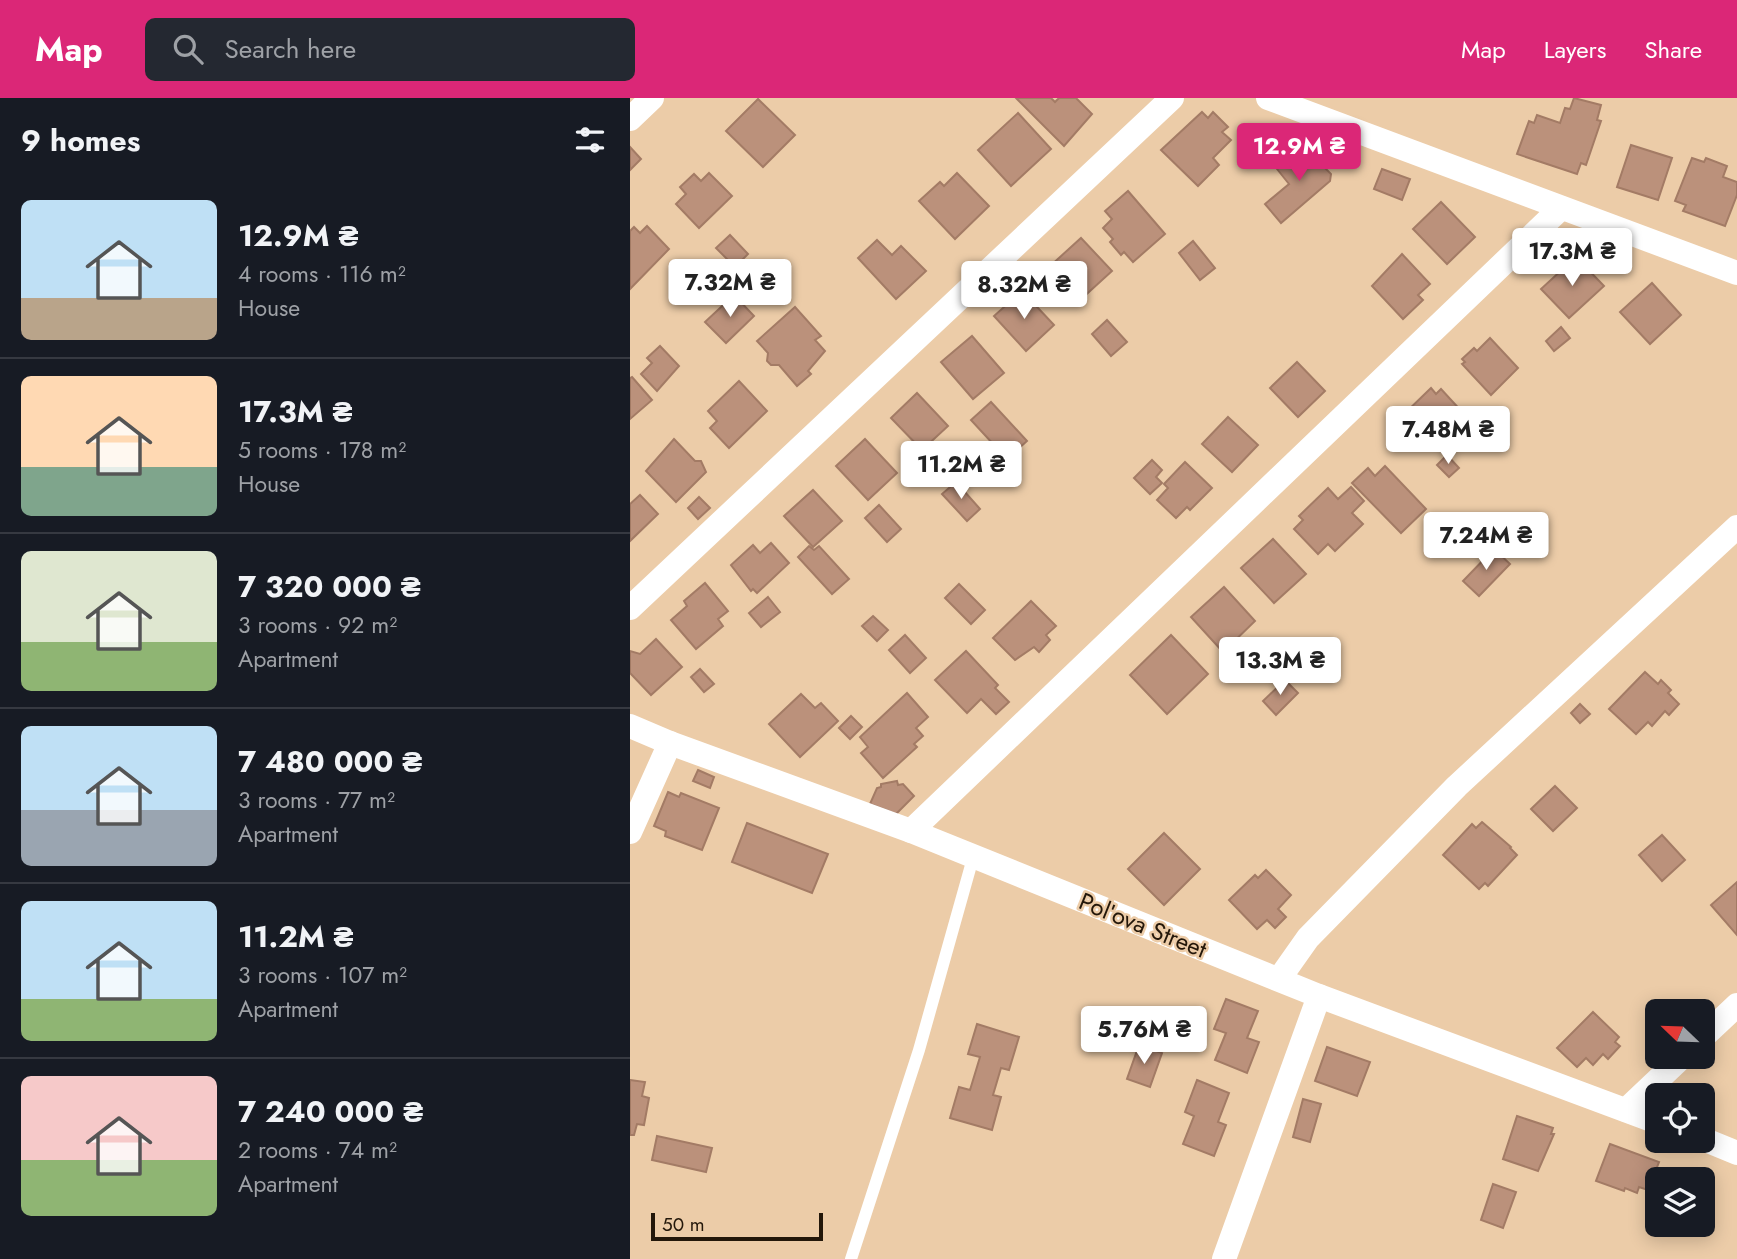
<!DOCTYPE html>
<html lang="en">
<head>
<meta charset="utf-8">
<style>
	body { margin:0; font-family:Jost,sans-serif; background:#242831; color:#f1f3f6; height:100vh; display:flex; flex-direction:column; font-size:26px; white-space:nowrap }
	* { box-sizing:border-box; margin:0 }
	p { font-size:23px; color:#9ea1a6 }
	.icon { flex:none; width:38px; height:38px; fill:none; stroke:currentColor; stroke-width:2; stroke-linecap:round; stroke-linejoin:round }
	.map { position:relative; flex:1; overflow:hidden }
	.sheet { display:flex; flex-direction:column; background:#171b24; width:630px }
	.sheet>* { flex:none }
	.needle { width:46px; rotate:293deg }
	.buttons { position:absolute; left:1015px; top:901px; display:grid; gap:14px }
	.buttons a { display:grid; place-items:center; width:70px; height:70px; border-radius:10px; background:#171b24; box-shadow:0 4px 18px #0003; font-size:35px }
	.scale { position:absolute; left:21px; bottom:18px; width:172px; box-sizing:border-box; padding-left:7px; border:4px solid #23170a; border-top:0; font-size:19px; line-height:24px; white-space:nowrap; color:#23170a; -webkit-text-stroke:5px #eccca8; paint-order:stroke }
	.price { position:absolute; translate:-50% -60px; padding:0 16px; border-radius:7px; background:#fff; color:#222; font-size:23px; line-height:46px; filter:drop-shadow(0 2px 4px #0008) }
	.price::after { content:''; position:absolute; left:50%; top:42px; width:21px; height:16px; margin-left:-10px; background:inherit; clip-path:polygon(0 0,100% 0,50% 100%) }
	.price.selected { background:#db2777; color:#fff }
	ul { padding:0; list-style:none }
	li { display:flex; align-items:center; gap:21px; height:175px; padding:0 21px }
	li+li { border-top:2px solid #363941 }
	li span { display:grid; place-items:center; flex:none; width:196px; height:140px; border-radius:10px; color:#555 }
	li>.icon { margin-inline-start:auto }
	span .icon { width:84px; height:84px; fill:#fffc; stroke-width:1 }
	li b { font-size:30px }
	h2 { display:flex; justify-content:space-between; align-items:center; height:84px; padding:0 21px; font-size:30px }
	header { display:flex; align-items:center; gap:42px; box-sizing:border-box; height:98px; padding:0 35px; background:#db2777; color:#fff }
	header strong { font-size:33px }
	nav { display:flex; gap:38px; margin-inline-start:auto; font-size:24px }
	.search { width:490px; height:63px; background:#242831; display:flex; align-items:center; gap:18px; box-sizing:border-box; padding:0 24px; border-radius:10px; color:#9ea1a6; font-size:26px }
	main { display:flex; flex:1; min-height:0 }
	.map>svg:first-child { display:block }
	.building { fill:#bb917b; stroke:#a37b65; stroke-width:2 }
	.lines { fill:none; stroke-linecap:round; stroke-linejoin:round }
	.service { stroke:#fff; stroke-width:12 }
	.minor { stroke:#fff; stroke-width:24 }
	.labels { text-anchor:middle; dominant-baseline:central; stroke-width:5; stroke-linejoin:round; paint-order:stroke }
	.street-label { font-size:24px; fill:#23170a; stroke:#eccca8 }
</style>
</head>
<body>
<header>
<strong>Map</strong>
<div class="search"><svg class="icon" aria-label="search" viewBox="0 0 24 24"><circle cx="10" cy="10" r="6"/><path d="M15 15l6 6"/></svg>Search here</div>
<nav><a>Map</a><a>Layers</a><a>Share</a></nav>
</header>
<main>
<section class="sheet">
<h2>9 homes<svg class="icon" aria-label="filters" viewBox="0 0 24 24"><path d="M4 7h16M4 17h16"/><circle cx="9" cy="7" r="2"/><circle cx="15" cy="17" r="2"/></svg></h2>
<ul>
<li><span style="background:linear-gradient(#bfe0f5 70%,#b9a48a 0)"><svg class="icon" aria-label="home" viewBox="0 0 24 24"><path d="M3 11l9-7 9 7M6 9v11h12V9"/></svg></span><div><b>12.9M ₴</b><p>4 rooms · 116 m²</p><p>House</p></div></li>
<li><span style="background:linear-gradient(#ffd9b3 65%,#7fa58c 0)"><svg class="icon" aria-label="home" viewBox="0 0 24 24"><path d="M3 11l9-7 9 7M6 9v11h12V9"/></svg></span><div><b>17.3M ₴</b><p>5 rooms · 178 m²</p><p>House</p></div></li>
<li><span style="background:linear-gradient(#dfe7d0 65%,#8fb573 0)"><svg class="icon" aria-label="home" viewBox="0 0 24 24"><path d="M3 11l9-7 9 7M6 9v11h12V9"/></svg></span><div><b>7 320 000 ₴</b><p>3 rooms · 92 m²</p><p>Apartment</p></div></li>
<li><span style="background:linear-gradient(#bfe0f5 60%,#9aa5b1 0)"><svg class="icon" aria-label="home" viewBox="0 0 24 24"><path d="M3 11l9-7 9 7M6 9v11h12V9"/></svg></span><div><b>7 480 000 ₴</b><p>3 rooms · 77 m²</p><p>Apartment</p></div></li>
<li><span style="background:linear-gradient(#bfe0f5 70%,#8fb573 0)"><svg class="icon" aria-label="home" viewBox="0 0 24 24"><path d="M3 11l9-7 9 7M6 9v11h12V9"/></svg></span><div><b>11.2M ₴</b><p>3 rooms · 107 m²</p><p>Apartment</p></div></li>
<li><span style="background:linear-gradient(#f6c9c9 60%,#8fb573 0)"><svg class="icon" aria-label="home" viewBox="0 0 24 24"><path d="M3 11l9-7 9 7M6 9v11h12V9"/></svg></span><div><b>7 240 000 ₴</b><p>2 rooms · 74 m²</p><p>Apartment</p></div></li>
</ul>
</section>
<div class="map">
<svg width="1107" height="1161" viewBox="0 0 1107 1161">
	<rect width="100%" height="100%" fill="#eccca8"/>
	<g class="building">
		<polygon points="386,0 421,0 425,4 429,0 446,0 462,16 434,48"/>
		<polygon points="944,0 971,7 967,22 971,23 956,67 951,65 947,76 887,56 899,23 904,25 907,17 930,25 935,10 940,11"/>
		<polygon points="128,1 165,37 133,69 96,33"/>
		<polygon points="572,14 578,20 583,14 598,29 592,34 601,42 583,60 589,67 568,88 531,52"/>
		<polygon points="388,15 421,51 381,88 348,52"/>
		<polygon points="676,46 690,62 685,66 693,68 701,76 700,83 651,125 635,106 659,86 647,71"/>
		<polygon points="1001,47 1042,60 1028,102 987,89"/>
		<polygon points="0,49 11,61 0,72"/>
		<polygon points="1062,60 1074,64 1076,60 1097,68 1093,79 1107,84 1107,97 1095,128 1053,113 1056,107 1045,103"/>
		<polygon points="752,71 780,81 772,102 744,91"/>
		<polygon points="79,75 102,98 69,130 46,106 56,96 50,89 64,76 71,83"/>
		<polygon points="327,75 359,108 325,141 289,103 310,84 314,88"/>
		<polygon points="498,93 535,136 503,164 494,154 491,157 480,144 483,141 473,130 482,121 475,113"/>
		<polygon points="811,104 845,139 817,166 783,131"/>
		<polygon points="17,128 39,151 0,191 0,133 4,129 10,135"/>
		<polygon points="100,137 118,156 105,169 86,150"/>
		<polygon points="451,140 482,173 449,203 419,169"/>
		<polygon points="247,142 262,157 271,148 296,173 266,201 228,160"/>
		<polygon points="563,143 585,170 570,182 549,155"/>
		<polygon points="772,156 800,186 788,197 793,202 773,221 742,188"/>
		<polygon points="946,159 974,188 939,220 911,191"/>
		<polygon points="1022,185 1051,217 1020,246 990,214"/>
		<polygon points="392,193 424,227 396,253 364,218"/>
		<polygon points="104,197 124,218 96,245 75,224"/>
		<polygon points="165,209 191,238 185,242 195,253 178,273 181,276 167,288 149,267 141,267 137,263 138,255 127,243"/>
		<polygon points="477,222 497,244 481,258 462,236"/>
		<polygon points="931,229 940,240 924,253 916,243"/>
		<polygon points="342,238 374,275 343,301 311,264"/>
		<polygon points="860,240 888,270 861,297 832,266 835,264 832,261 844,250 847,253"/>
		<polygon points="30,248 49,268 27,293 11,276 22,265 17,260"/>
		<polygon points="667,264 695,293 668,319 640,290"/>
		<polygon points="2,279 22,302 0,321 0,280"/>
		<polygon points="109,283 137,313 99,350 80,330 87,323 78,313"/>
		<polygon points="801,290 806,296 811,291 845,328 818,353 807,341 798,349 770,320"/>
		<polygon points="287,295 318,328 292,352 261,320"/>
		<polygon points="361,304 397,343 377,361 341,322"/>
		<polygon points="598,319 628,347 602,374 572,346"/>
		<polygon points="44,341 65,363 71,363 76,374 46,404 16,373"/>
		<polygon points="235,341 267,375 238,402 206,368"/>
		<polygon points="817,357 829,370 819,379 807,367"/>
		<polygon points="522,362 532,372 526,379 532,385 520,396 504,380"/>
		<polygon points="555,364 582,390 560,412 557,409 546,420 527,402 538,390 534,386"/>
		<polygon points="755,368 796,411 771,435 722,385 738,370 745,378"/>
		<polygon points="326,384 350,411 337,423 312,396"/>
		<polygon points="721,389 734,403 722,415 733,426 705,453 698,446 688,456 664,431 673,422 669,418 698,390 708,401"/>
		<polygon points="183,392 212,423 183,449 154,418"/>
		<polygon points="10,397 28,416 0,443 0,406"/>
		<polygon points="69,399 80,410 68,421 58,410"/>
		<polygon points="249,407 271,431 257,444 235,420"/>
		<polygon points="833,417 847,431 831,446 817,432"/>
		<polygon points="643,441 676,476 644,505 611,470"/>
		<polygon points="141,445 159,465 127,495 123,491 121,493 101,467 123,447 130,455"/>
		<polygon points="179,448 184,452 189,448 219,481 202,496 168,459"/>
		<polygon points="864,451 880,466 849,498 833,483"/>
		<polygon points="75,485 98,513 88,521 93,528 66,551 41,522 57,508 54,503"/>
		<polygon points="329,486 355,512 341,526 315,500"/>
		<polygon points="594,489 625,523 593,554 561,519"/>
		<polygon points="138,499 150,514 131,529 119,515"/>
		<polygon points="401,503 426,528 416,537 420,542 409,554 404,549 385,562 363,540"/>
		<polygon points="243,518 258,532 247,543 232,528"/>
		<polygon points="275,537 296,560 280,575 259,552"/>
		<polygon points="541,537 578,576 537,616 500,577"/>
		<polygon points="26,541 52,569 21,597 0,575 0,553 10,556"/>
		<polygon points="336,553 368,587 365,590 379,604 366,616 351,601 337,615 305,582"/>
		<polygon points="70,571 84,586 74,594 61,579"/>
		<polygon points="1015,574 1028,586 1031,582 1041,592 1038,595 1049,606 1039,617 1035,613 1022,628 1018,624 1006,636 979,611"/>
		<polygon points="655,582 668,595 646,617 633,603"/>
		<polygon points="277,595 298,619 286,630 293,638 284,646 287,649 253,680 231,655 238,649 230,639"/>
		<polygon points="171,596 185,610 191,605 208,623 170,659 139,626"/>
		<polygon points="950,606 960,616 950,625 941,615"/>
		<polygon points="221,618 232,629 220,641 209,630"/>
		<polygon points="68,672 84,679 80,690 63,683"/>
		<polygon points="267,683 268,687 273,686 284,698 266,716 240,706 247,690 251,689 251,686"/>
		<polygon points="925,688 947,710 923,733 901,711"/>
		<polygon points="38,694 49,699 51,695 89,710 72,752 35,738 36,733 24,728"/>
		<polygon points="852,724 881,749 880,750 887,757 858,788 855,785 849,791 813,757 842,726 846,730"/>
		<polygon points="117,725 198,756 182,795 102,764"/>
		<polygon points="534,735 570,771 534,807 498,771"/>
		<polygon points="1032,737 1055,762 1032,783 1009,757"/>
		<polygon points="636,772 661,797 648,811 656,819 645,830 637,822 627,831 599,802 625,777 628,780"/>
		<polygon points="1107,784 1107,837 1081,807"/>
		<polygon points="596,901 628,913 617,940 629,944 617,975 585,962 596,935 584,931"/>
		<polygon points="963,914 989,939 985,944 990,948 978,961 973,956 963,967 956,960 947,969 927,950"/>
		<polygon points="347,926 389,939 379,972 371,970 363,997 371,999 362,1032 320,1020 329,989 340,992 350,959 338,956"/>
		<polygon points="509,947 532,955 520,989 497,981"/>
		<polygon points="697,949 740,964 727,998 685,983"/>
		<polygon points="0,982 15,984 12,998 19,1000 14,1027 7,1026 4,1037 0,1037"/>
		<polygon points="567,982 599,995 588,1024 596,1027 584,1058 553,1046 564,1018 555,1014"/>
		<polygon points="673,1001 691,1006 680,1044 663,1039"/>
		<polygon points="887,1018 923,1030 921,1036 924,1036 908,1073 873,1061"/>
		<polygon points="27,1038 82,1050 76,1074 22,1062"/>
		<polygon points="980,1046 1029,1064 1018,1092 1009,1089 1007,1095 995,1090 994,1093 966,1083"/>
		<polygon points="863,1086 886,1094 873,1130 851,1122"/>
	</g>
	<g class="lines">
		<polyline class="service" points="221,1161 289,952 343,760"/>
		<g class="minor">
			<polyline points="638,0 1107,175"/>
			<polyline points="0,21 22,0"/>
			<polyline points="0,510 542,0"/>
			<polyline points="0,628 40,645 281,733 689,898 1027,1024"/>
			<polyline points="281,733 931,110"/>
			<polyline points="0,734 40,645"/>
			<polyline points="649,881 678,840 827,688 1107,429"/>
			<polyline points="1073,939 1107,907"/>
			<polyline points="996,1012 1052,959"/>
			<polyline points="1073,1041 1107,1055"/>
			<polyline points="594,1161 689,898"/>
		</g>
	</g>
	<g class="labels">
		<g class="street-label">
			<text transform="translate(513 827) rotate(22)">Polʹova Street</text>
		</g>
	</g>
</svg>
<div class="buttons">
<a><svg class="needle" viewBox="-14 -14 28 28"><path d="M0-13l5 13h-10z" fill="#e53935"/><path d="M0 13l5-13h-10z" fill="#9ea1a6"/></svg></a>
<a><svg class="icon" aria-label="locate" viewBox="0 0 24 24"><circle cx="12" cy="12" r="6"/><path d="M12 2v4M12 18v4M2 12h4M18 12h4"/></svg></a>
<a><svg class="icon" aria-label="layers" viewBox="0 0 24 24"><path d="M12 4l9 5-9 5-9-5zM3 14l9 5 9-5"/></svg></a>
</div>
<div class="scale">50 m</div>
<b class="price selected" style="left:669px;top:85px">12.9M ₴</b>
<b class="price" style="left:942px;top:190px">17.3M ₴</b>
<b class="price" style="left:100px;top:221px">7.32M ₴</b>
<b class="price" style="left:394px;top:223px">8.32M ₴</b>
<b class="price" style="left:818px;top:368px">7.48M ₴</b>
<b class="price" style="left:331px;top:403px">11.2M ₴</b>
<b class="price" style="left:856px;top:474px">7.24M ₴</b>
<b class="price" style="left:650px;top:599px">13.3M ₴</b>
<b class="price" style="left:514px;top:968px">5.76M ₴</b>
</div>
</main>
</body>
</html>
